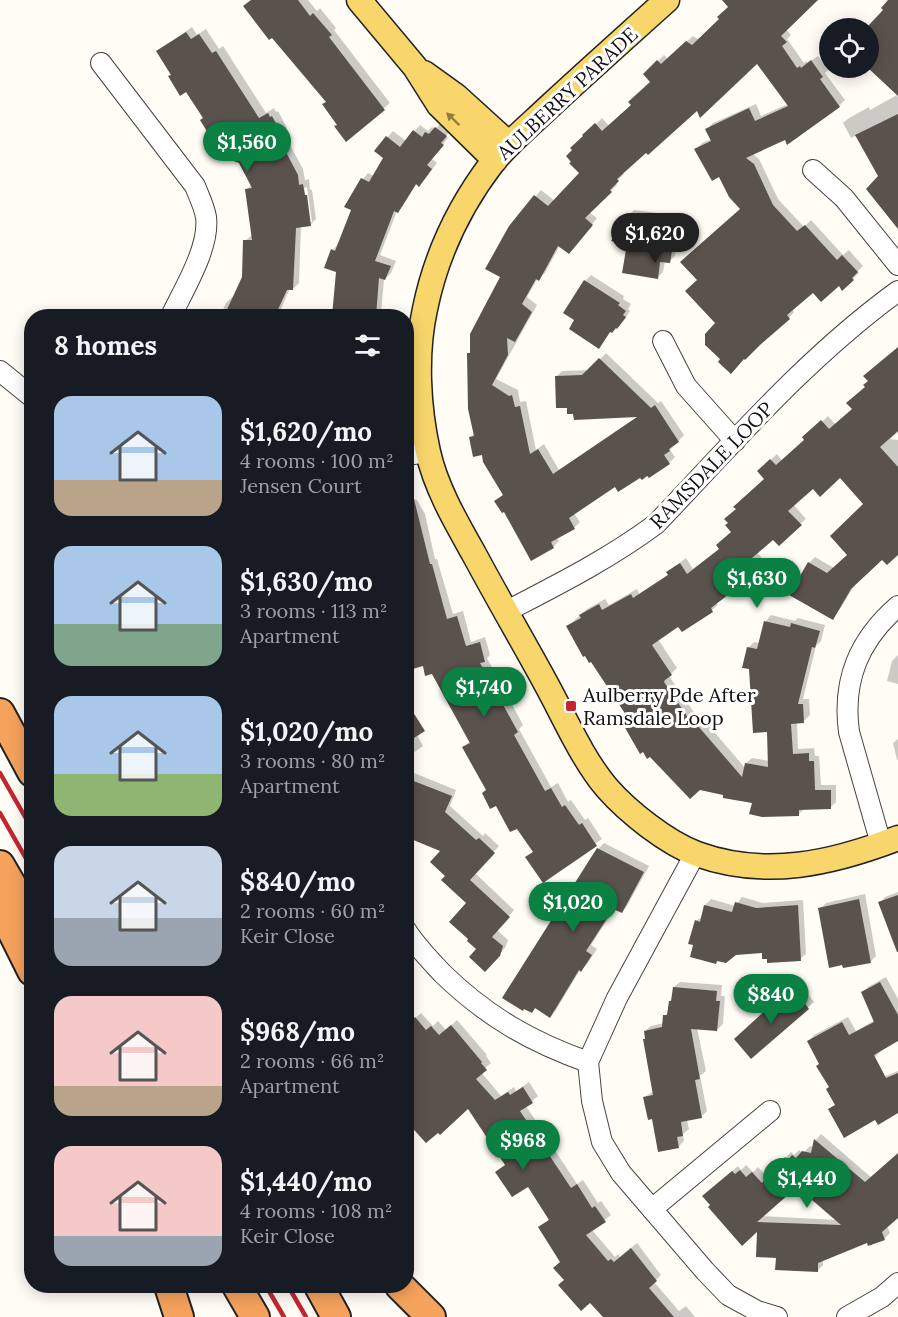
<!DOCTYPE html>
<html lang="en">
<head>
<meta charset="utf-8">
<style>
	body { margin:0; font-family:Lora,serif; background:#20242c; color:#f1f3f6; height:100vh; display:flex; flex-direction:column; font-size:22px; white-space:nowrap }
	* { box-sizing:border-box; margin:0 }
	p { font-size:20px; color:#9ea1a6 }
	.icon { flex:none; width:33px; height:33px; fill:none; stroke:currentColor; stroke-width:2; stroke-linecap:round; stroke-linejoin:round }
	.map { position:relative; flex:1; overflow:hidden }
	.sheet { position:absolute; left:24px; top:309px; width:390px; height:984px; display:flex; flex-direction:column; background:#171b24; border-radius:24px; box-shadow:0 3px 15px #0003 }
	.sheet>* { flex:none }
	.fabs { position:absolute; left:819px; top:18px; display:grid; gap:12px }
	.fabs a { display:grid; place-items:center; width:60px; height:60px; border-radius:50%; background:#171b24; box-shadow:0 3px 15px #0003; font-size:30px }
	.price { position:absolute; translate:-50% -51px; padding:0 14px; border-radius:21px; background:#0b8043; color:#fff; font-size:20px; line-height:39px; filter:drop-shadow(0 2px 3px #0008) }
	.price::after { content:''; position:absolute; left:50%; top:36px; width:18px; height:14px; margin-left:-9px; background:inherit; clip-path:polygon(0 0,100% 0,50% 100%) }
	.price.on { background:#222; color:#fff }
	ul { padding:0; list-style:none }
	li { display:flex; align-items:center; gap:18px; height:150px; padding:0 30px }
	li span { display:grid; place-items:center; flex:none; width:168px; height:120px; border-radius:18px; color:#555 }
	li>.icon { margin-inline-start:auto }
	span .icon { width:72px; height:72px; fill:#fffc; stroke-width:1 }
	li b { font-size:26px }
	h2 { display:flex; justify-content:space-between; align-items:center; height:72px; padding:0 30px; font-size:26px }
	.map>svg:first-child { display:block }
	.shadow { fill:#0003; fill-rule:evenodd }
	.building { fill:#5a524d; fill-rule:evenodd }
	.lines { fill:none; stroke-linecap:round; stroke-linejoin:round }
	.minor-casing { stroke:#444; stroke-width:22 }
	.major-casing { stroke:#222; stroke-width:27 }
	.highway-casing { stroke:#222; stroke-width:32 }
	.minor { stroke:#fff; stroke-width:20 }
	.major { stroke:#f9d66b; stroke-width:24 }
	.highway { stroke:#f5a25d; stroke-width:28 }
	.rail { stroke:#c4262e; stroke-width:4.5 }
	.oneway { fill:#917d42 }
	.poi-dot { fill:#c4262e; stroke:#fff; stroke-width:2 }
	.labels { text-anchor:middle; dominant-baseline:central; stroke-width:6; stroke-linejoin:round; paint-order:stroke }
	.street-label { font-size:20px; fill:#111; stroke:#fff }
	.poi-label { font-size:20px; fill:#111; stroke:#fff; text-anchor:start }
</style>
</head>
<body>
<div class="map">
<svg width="898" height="1317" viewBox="0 0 898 1317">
	<rect width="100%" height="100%" fill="#fffdf5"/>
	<g class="shadow">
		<polygon points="252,0 308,0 317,11 320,8 336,28 334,30 390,103 346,140 327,101"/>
		<polygon points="724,0 816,0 786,29 791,35 787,39 804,63 806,61 808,63 818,56 828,70 825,73 845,100 839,106 785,138 753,154 759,159 778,199 804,227 811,220 843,255 849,250 863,266 857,272 859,273 843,288 839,284 813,291 792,309 794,312 789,318 722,359 717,323 699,280 742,209 720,175 696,149 702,143 712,139 707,129 713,123 756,104 761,116 788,104 757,61 697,108 622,172 624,174 615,183 617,185 589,212 597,218 575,246 560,245 545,273 538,278 527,297 537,305 496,379 518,390 520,402 526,401 536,450 544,444 559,470 639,416 575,412 556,377 562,371 590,370 606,353 658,403 661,401 684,435 670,450 675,457 669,463 648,474 615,485 574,513 580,522 574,528 557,537 559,541 553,547 504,510 496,501 504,494 483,453 471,437 475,433 468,354 472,351 502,277 510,227 541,190 555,201 581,173 573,148 602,118 609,126 632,104 652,82 645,74 664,55 668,59 693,36 699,40 721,19 730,6"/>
		<path d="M192,27l5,8 9,-6 13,20 4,-3 43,67 8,-5 2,4 2,-1 9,17 -4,4 20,37 2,11 4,-1 1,11h2l4,29 -6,6 -9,1 -2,57 -6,6 -3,-1 -12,28h-58l6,-13 6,-6 2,1 9,-20 2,-37 7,-6 -5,-46 5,-5 -12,-22 -25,-36 -10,-9 -48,-65zM307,187l5,35h-3l-5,-34z"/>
		<polygon points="897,95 898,97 898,226 880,176 857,135 851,138 843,123 849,118 869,107 870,110"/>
		<polygon points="442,122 451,130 446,136 448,138 432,159 437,163 425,179 417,183 403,206 397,211 380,255 396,261 391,273 384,280 381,313 385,313 385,316 334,316 337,271 333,250 338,244 352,210 346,206 363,179 368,173 374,176 385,158 376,151 393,131 406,141 420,125 428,131 432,127 435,129"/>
		<polygon points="634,210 682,216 675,256 669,262 665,261 663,272 657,278 629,242 628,216"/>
		<polygon points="591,275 624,296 623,299 631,304 628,309 630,311 623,322 611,331 599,347 576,320 585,281"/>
		<polygon points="898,349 898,432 890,439 898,440 898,552 882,558 856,583 838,612 832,618 809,563 815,557 834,568 849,554 865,504 840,476 813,487 793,504 806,519 800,524 773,538 757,552 769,567 763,573 747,579 716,602 718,605 712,610 682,630 679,625 658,639 677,668 669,676 702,724 705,721 745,768 746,763 752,758 769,761 768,731 748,648 754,642 760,643 766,621 771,615 795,621 798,618 825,625 821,641 816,646 803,699 809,699 810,715 804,721 797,722 798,749 814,748 815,756 819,756 821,785 836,785 836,802 831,807 804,809 798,815 725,794 627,714 568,626 587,609 605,599 609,605 637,589 639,594 669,574 668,572 674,567 686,558 693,569 720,549 766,479 759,471 777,454 782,461 828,416 836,425 853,409 867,387"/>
		<polygon points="409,497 417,500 425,514 435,559 437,559 453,614 463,611 471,642 485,637 490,655 487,658 523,725 519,729 551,787 558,783 568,802 571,800 585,820 588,818 602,839 543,881 527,857 534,851 487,790 464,747 469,742 421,654"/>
		<polygon points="32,508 32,520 28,519"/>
		<polygon points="898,655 898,684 887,681 892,661"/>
		<polygon points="406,715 423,746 406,758"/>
		<polygon points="898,739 898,760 897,760 893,743"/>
		<polygon points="414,773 456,790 450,806 483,836 485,833 499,846 475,873 514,910 497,930 508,940 505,948 485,970 478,949 470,939 468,903 447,876 443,850 406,783"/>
		<polygon points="604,843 649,866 627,906 622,912 615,908 591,945 597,949 587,964 580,970 556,1010 550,1016 536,1007 532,1012 598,849"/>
		<polygon points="898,892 898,952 880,903 885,897"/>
		<polygon points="865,894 876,956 870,962 820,909 826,903"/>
		<polygon points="742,897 763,903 803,900 806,954 800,959 768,957 763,951 736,953 716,962 694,944 696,921 703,916 705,905 711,899 735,906"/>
		<polygon points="886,977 898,999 898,1039 880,1050 881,1051 875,1057 821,1064 809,1041 814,1035 848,1017 856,1031 875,1020 862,993 868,987"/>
		<polygon points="680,982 722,985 721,996 725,996 723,1024 717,1030 697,1028 706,1071 700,1076 707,1111 701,1117 687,1120 689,1129 683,1134 684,1141 678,1147 653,1117 645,1097 654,1091 645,1031 651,1026 664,1023 665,1016 669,1011 670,1001 673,999 674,987"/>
		<polygon points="788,991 807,993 814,1002 751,1057 771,1006"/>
		<polygon points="406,1010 412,1021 421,1013 433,1026 438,1021 446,1030 457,1020 487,1055 486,1056 491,1063 481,1072 501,1096 514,1087 516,1091 529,1082 538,1096 526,1106 577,1184 583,1180 598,1203 601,1201 611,1215 592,1230 615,1257 618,1254 620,1257 637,1243 661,1275 654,1282 679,1311 686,1306 695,1317 605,1317 591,1301 566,1280 562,1262 540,1227 550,1219 528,1185 506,1164 469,1107 406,1119"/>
		<polygon points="898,1071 898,1111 876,1118 830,1110 836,1104 840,1094"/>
		<path d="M821,1134l51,44 26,-23v61l-11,10 3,7 -6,6 -16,2 -45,18v6l-6,6 -40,-15 -18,-27 -49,-39 28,-24 3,4 5,-5 7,7 5,-5 10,11 23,-26 3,3 5,-5 4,3 7,-7 4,1 2,-7zM797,1185l40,35 -76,-4z"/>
	</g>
	<g class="building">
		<polygon points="251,0 298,0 310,16 313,13 332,35 329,37 385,110 346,142 334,126 337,125 322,104 326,102 272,38 269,40 243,6"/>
		<polygon points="722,0 818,0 781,36 787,42 782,46 797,68 800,66 801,68 811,60 823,77 820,79 840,107 787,145 785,140 746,158 754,164 773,205 797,231 805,225 837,260 842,255 858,272 852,278 854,280 842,291 839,286 821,302 813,293 787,315 790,319 760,345 745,360 744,359 731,374 718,362 720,359 705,345 705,334 715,323 685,291 697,280 680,262 740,209 729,197 719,177 712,181 694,149 711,141 705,129 749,108 755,121 788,106 757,64 700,118 697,111 648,155 646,153 617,179 619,181 610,190 612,192 585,218 593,225 569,254 558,246 539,281 536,279 522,304 532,312 515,342 507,338 508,355 492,385 509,396 512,395 515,407 520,406 530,454 538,449 553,474 637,417 574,420 573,414 567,414 567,408 556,408 555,376 582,375 599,358 651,408 655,405 679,442 669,449 670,451 664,455 670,464 649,478 647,476 642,480 640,478 618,492 615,487 569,518 575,529 551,542 554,548 531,561 504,512 502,513 494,501 503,495 483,462 482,455 473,457 469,437 474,436 468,409 467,353 470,353 470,334 500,277 485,269 509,226 534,195 548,206 579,173 569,163 571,162 566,156 572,150 570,148 583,136 582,135 595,123 602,131 631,105 628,102 650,82 643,74 657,60 661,64 686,41 692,45 719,19 717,17 728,7"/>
		<polygon points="888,0 898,0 898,96 868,68 868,26 883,10 881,8"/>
		<polygon points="186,32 191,39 199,34 212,53 216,51 259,118 268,113 270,117 272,116 282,135 278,137 298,175 299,185 303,184 305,195 307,195 311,226 296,228 293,290 287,290 275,316 224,316 242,277 243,240 252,240 245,189 252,188 239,163 231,160 215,129 208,133 200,120 203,118 186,92 180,96 168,76 171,75 156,51"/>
		<polygon points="898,114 898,229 866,189 878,176 855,135"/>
		<polygon points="435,127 447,136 441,143 444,145 427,165 432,169 419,187 416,184 398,213 394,211 375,261 391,266 385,280 379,278 376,316 332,316 336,272 324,268 331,249 335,251 351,210 344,207 361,178 369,182 383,158 374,151 386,136 400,147 413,130 422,137 425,132 429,134"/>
		<polygon points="627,215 677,221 670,263 660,262 658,279 622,273 627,244 611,241"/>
		<polygon points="584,280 620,303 618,305 626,311 623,315 626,317 617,329 616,328 612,333 610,332 599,349 569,329 574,320 563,313"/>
		<polygon points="898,347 898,431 880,447 898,467 898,555 887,565 882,560 851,589 833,620 789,595 808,562 827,573 847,555 830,536 863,504 840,478 820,497 813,489 788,511 802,525 779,546 773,540 752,558 764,574 750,585 746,581 711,608 713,612 682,632 678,627 652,645 672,675 665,680 664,682 695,728 698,726 742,777 745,763 768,767 767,732 753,733 749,669 742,668 747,647 757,649 764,621 790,627 791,623 820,631 815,648 812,647 798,704 803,704 804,723 791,724 793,754 809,753 809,761 814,761 815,790 831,790 831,809 799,810 799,816 762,817 749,814 752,803 723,798 723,795 700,790 690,799 650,757 647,759 643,752 640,754 620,719 626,715 591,662 589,663 585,656 583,657 566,626 581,618 579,615 599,604 602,610 631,594 633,598 668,575 666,572 680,563 687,574 719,549 716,545 731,532 725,525 728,523 724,519 736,509 733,507 764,479 757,471 770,459 776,465 804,440 802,437 821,420 829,429 852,409 846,403 865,387 863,385 868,381 863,376"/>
		<polygon points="406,491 412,491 430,564 432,564 447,619 457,616 466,646 480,642 485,662 480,663 518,732 514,735 545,791 551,788 562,807 565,805 579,825 582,823 597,846 543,883 525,857 533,852 517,829 510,832 496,806 490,809 482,793 486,790 462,747 470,743 432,674 425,676 423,666 409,670 406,661"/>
		<polygon points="406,701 425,731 406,743"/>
		<polygon points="406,778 452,796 445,812 476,840 479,838 495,853 470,880 510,917 492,937 503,946 500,956 485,972 469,957 476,949 467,941 468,939 449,922 466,903 441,880 445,876 430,862 440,851 406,837"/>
		<polygon points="597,848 644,872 622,913 613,909 586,951 592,955 581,972 579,970 550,1018 535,1008 532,1013 524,1009 523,1011 502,998"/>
		<polygon points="898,895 898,952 897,952 878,902"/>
		<polygon points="859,899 871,963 843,968 842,965 829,968 818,908"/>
		<polygon points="735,902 756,908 798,905 801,961 767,963 767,959 762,959 762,953 736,955 726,963 717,961 716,964 690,957 693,945 688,944 695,920 700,922 704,905 732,912"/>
		<polygon points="880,982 898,1015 898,1041 874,1055 886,1078 898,1073 898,1113 878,1125 875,1120 844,1138 828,1109 835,1105 826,1089 829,1087 816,1066 819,1064 807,1041 842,1022 849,1035 874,1022 861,992"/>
		<polygon points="673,987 717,991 716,1001 720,1001 717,1031 691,1029 700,1079 695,1080 702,1118 681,1122 683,1136 677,1137 679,1148 658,1152 652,1119 648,1120 643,1097 653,1095 643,1039 645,1039 644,1031 662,1027 663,1015 667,1015 669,1001 671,1001"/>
		<polygon points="780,997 801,998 809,1009 751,1059 734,1039"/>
		<polygon points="415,1017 426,1030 431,1026 439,1035 451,1025 482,1062 481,1063 487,1070 476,1079 495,1100 508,1092 510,1095 523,1087 533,1103 520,1111 571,1188 577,1184 592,1208 595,1206 606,1222 586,1235 608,1261 611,1259 614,1262 631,1248 657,1281 649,1288 674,1317 603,1317 590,1303 581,1311 558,1285 564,1280 553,1268 560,1262 538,1227 549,1220 528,1187 512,1197 495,1172 505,1165 468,1109 440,1135 438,1133 426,1143 406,1121 406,1024"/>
		<path d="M814,1139l51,43 33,-29v65l-16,14 3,8 -17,6 -1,-3 -49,20v9l-43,-2 1,-12 -20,-1 1,-25 -15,14 -34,-39 2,-2 -8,-9 30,-25 3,3 5,-4 6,7 6,-5 10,11 23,-26 3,3 4,-5 4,3 6,-7 9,2zM797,1187l44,38 -84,-3z"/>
	</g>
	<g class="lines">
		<defs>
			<g id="minor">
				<path d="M101,63l94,123c4,10 9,20 11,31 4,30 -22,72 -35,99"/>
				<polyline points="813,170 844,198 898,265"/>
				<polyline points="663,341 686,386 735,441"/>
				<polyline points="0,371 32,397"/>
				<polyline points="406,455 428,452"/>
				<path d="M505,612c52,-27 104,-53 151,-88 77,-81 151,-167 242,-233"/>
				<path d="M881,844l-32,-112c-7,-52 10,-92 49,-126"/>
				<polyline points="695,854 617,998 588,1062 592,1101 602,1142 621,1173 705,1271 728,1295 757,1311 777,1317"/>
				<path d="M406,930c10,16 24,30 36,43 44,43 89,69 146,89"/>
				<polyline points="652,1209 770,1111"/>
				<polyline points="847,1317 882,1297 898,1283"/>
			</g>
			<g id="major">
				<polyline points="359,0 415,67 439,105 495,160"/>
				<path d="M667,0c-39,35 -78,70 -116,105 -20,19 -41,36 -58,57 -33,43 -57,93 -68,147 -10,45 -7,98 3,143 8,36 28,70 46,102 23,43 47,84 70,126 19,34 38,79 63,108 21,24 60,55 90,66 69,25 136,9 201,-16"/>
				<polyline points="424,73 456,96 509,144"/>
			</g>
			<g id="highway">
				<polyline points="0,713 32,772"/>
				<polyline points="0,865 32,920"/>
				<polyline points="0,907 32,971"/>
				<polyline points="169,1286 179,1317"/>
				<polyline points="237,1286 255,1317"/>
				<polyline points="319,1286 336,1317"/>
				<polyline points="400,1286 431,1317"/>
			</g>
		</defs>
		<use href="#minor" class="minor-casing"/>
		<use href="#major" class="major-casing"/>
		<use href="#highway" class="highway-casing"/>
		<use href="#minor" class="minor"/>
		<use href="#major" class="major"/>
		<use href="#highway" class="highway"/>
		<g class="rail">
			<polyline points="0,773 32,829"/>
			<polyline points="0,813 32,869"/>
			<polyline points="266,1286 284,1317"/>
			<polyline points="288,1286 306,1317"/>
		</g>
	</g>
	<defs><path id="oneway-solid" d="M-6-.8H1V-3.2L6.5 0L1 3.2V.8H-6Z" transform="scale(1.5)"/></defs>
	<use class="oneway" href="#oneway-solid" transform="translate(453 119) rotate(-136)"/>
	<rect class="poi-dot" x="565" y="700" width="12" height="12" rx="3"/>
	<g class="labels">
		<g class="street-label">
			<text transform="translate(567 93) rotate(-43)">AULBERRY PARADE</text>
			<text transform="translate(711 465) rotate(-46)">RAMSDALE LOOP</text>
		</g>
		<g class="poi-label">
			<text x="583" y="694">Aulberry Pde After<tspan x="583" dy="23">Ramsdale Loop</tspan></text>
		</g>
	</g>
</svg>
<div class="fabs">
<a><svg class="icon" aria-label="locate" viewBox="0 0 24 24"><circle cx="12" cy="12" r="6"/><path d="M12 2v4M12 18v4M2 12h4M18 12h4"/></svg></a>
</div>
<b class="price" style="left:247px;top:173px">$1,560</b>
<b class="price on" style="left:655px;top:264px">$1,620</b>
<b class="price" style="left:757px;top:609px">$1,630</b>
<b class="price" style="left:484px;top:718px">$1,740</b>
<b class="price" style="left:573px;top:933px">$1,020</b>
<b class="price" style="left:771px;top:1025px">$840</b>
<b class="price" style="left:523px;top:1171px">$968</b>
<b class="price" style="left:807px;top:1209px">$1,440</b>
<section class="sheet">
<h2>8 homes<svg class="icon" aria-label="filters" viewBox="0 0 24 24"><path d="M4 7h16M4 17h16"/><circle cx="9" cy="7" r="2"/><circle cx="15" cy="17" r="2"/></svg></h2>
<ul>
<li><span style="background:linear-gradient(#a9c7e8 70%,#b9a48a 0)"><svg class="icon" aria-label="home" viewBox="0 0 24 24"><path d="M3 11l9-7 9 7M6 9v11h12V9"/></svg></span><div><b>$1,620/mo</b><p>4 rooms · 100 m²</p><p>Jensen Court</p></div></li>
<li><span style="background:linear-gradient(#a9c7e8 65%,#7fa58c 0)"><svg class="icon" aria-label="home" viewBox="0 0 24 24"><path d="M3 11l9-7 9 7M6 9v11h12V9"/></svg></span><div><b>$1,630/mo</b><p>3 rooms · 113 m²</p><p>Apartment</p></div></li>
<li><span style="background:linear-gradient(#a9c7e8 65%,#8fb573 0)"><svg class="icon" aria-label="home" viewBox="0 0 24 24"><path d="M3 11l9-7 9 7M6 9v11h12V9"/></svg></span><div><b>$1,020/mo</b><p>3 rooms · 80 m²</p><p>Apartment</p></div></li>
<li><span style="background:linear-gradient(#c9d6e8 60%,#9aa5b1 0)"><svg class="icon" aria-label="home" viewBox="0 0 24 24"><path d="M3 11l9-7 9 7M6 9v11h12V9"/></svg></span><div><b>$840/mo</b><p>2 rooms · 60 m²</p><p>Keir Close</p></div></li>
<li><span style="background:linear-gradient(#f6c9c9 75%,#b9a48a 0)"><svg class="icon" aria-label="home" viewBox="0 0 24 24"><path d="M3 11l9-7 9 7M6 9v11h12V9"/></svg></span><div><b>$968/mo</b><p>2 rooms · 66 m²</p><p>Apartment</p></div></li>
<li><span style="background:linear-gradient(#f6c9c9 75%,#9aa5b1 0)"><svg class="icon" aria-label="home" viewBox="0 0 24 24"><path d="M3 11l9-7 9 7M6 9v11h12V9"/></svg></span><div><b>$1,440/mo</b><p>4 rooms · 108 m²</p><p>Keir Close</p></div></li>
</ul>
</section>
</div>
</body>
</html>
